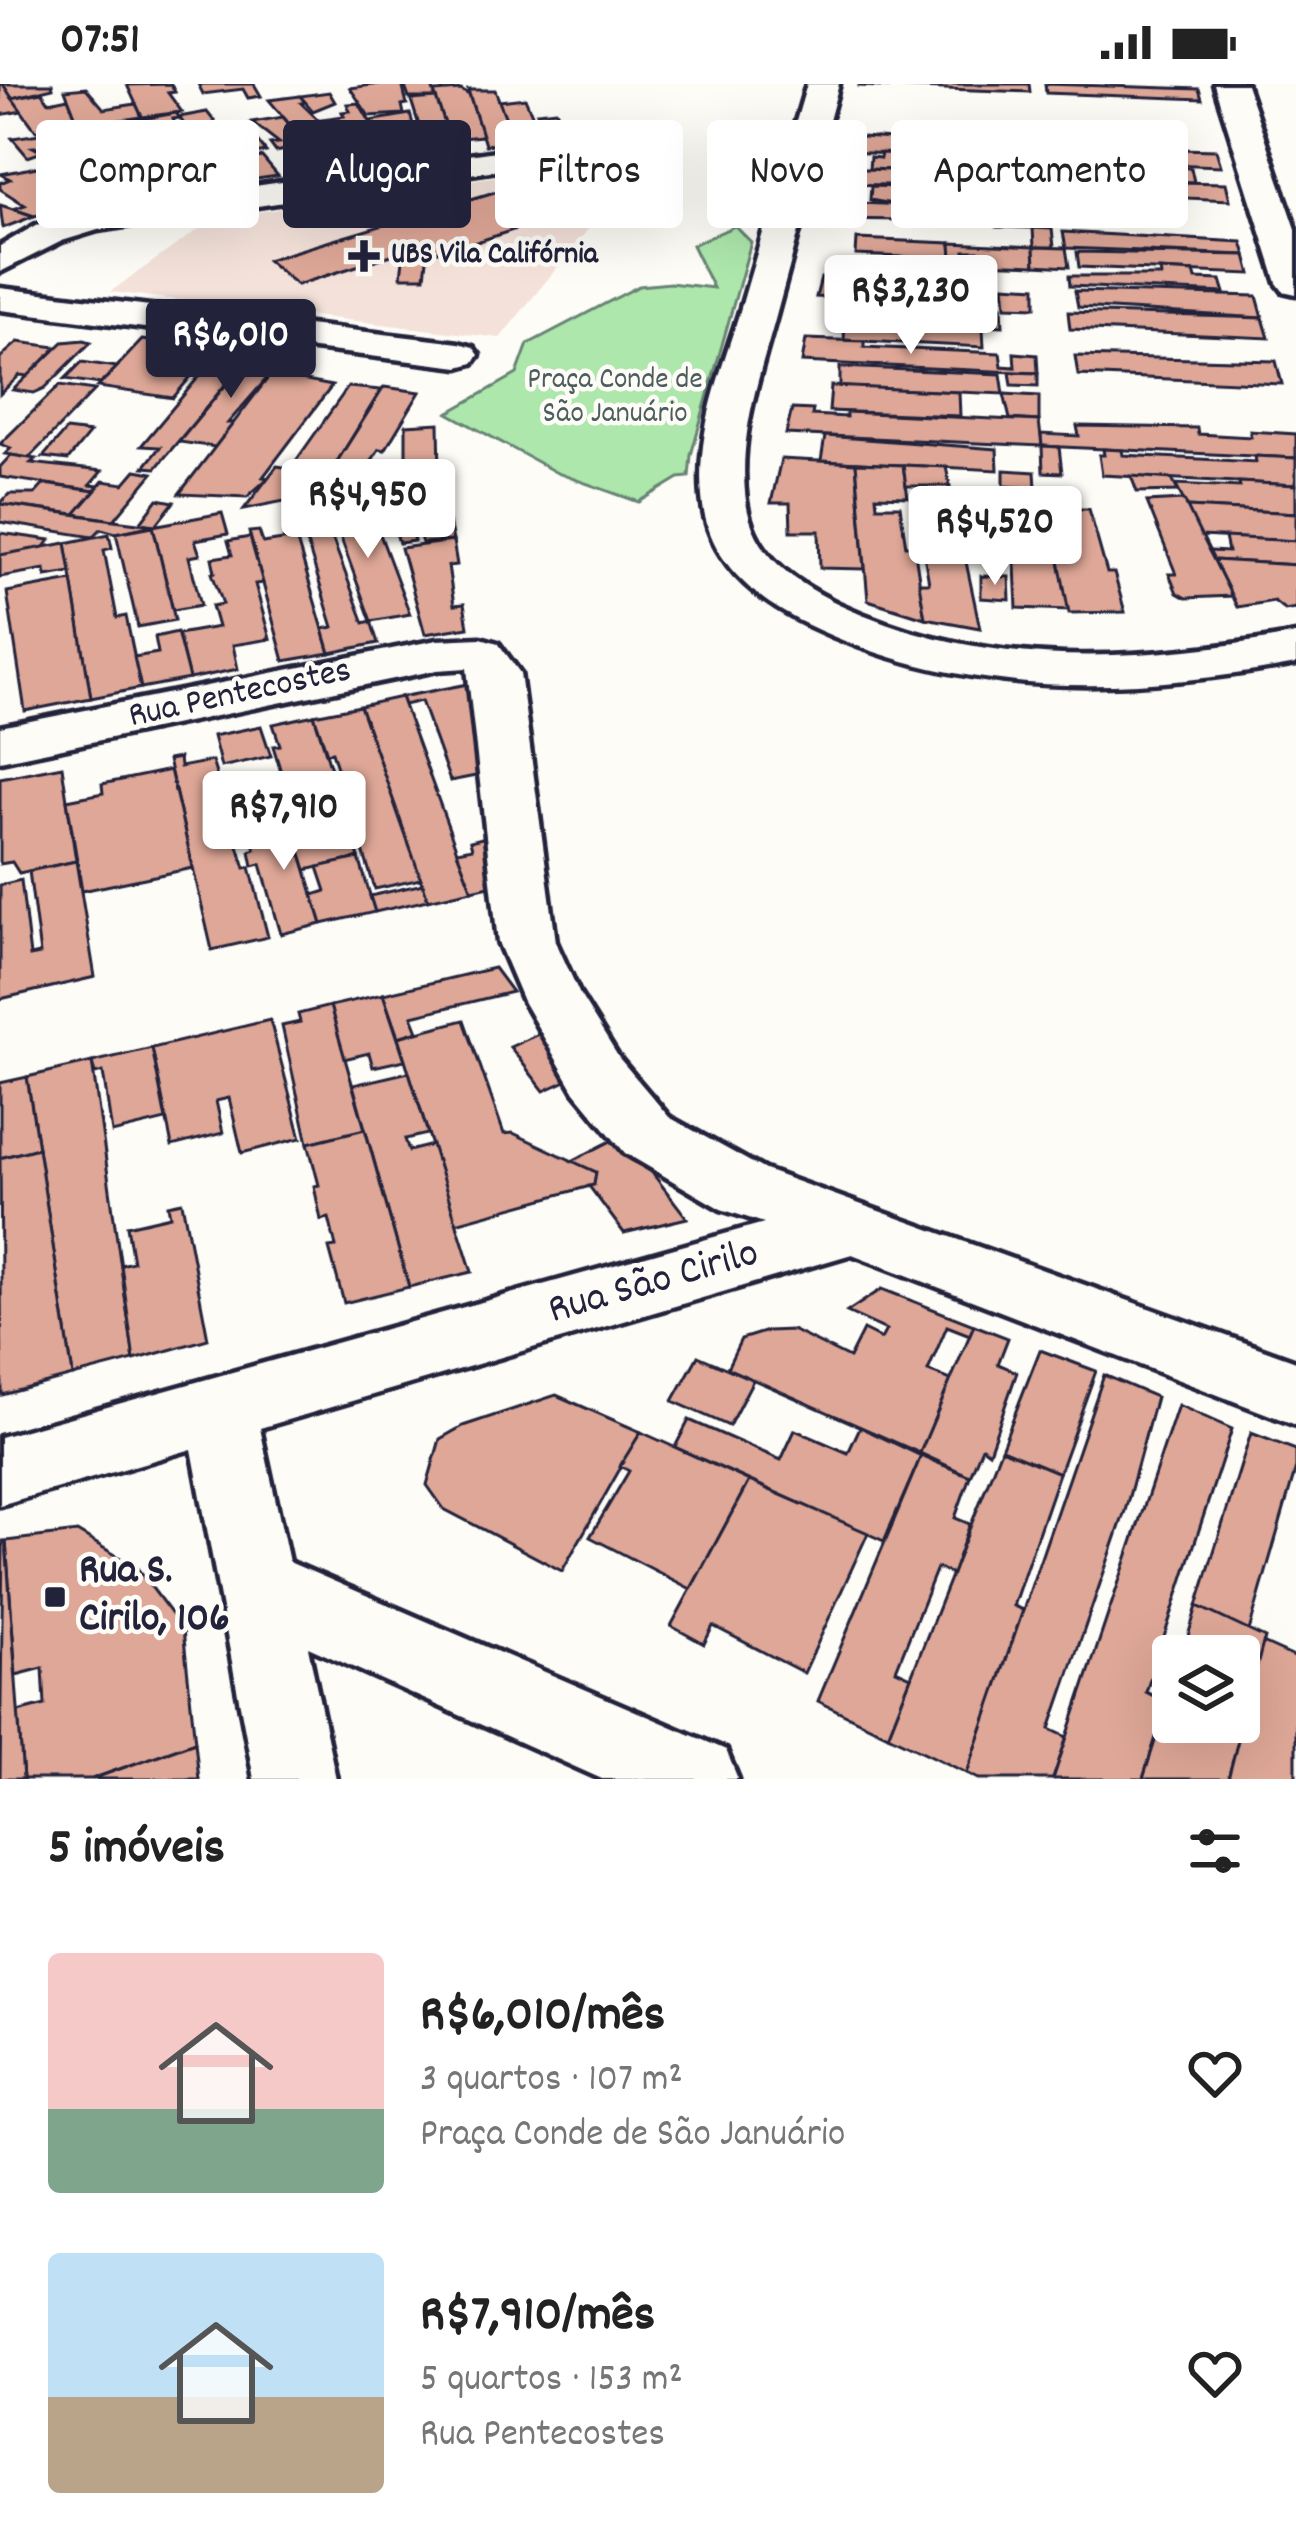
<!DOCTYPE html>
<html lang="pt">
<head>
<meta charset="utf-8">
<style>
	body { margin:0; font-family:Dekko,sans-serif; background:#f2f2f2; color:#222; height:100vh; display:flex; flex-direction:column; font-size:45px; white-space:nowrap }
	* { box-sizing:border-box; margin:0 }
	p { font-size:39px; color:#767676 }
	.icon { flex:none; width:66px; height:66px; fill:none; stroke:currentColor; stroke-width:2; stroke-linecap:round; stroke-linejoin:round }
	.map { position:relative; height:1695px; overflow:hidden }
	.side { display:flex; flex-direction:column; background:#fff; flex:1 }
	.side>* { flex:none }
	.top-card { position:absolute; left:36px; top:36px; width:1224px; height:108px; display:flex; gap:24px }
	.controls { position:absolute; left:1152px; top:1551px; display:grid; gap:24px }
	.controls a { display:grid; place-items:center; width:108px; height:108px; border-radius:12px; background:#fff; box-shadow:0 12px 48px #0002; font-size:60px }
	.price { position:absolute; translate:-50% -102px; padding:0 27px; border-radius:12px; background:#fff; color:#222; font-size:39px; line-height:78px; filter:drop-shadow(0 3px 6px #0008) }
	.price::after { content:''; position:absolute; left:50%; top:72px; width:36px; height:27px; margin-left:-18px; background:inherit; clip-path:polygon(0 0,100% 0,50% 100%) }
	.price.on { background:#22223b; color:#fff }
	ul { padding:0; list-style:none }
	li { display:flex; align-items:center; gap:36px; height:300px; padding:0 48px }
	li span { display:grid; place-items:center; flex:none; width:336px; height:240px; border-radius:12px; color:#555 }
	li>.icon { margin-inline-start:auto }
	span .icon { width:144px; height:144px; fill:#fffc; stroke-width:1 }
	li b { font-size:51px }
	h2 { display:flex; justify-content:space-between; align-items:center; height:144px; padding:0 48px; font-size:51px }
	.pill { padding:0 42px; border-radius:12px; background:#fff; box-shadow:0 12px 48px #0002; font-size:42px; line-height:108px }
	.pill.on { background:#22223b; color:#fff }
	.status { display:flex; justify-content:space-between; align-items:center; height:84px; padding:0 60px; background:#fff; direction:ltr }
	.status svg { height:33px; fill:currentColor }
	.map>svg:first-child { display:block }
	.built { fill:#f4e2da }
	.green { fill:#ade7ac; stroke:#688474; stroke-width:3 }
	.building { fill:#dea797; stroke:#22223b; stroke-width:3 }
	.lines { fill:none; stroke-linecap:round; stroke-linejoin:round }
	.street-casing { stroke:#22223b; stroke-width:9 }
	.street { fill:#fdfcf7; fill-rule:evenodd }
	.poi-dot { fill:#22223b; stroke:#fdfcf7; stroke-width:4.5 }
	.labels { text-anchor:middle; dominant-baseline:central; stroke-width:9; stroke-linejoin:round; paint-order:stroke }
	.far-poi-label { font-size:30px; font-weight:bold; fill:#22223b; stroke:#fdfcf7; text-anchor:start }
	.far-park-label { font-size:30px; fill:#4c5d5d; stroke:#fdfcf7 }
	.street-label { font-size:36px; fill:#22223b; stroke:#fdfcf7 }
	.near-street-label { font-size:42px; fill:#22223b; stroke:#fdfcf7 }
	.near-poi-label { font-size:42px; font-weight:bold; fill:#22223b; stroke:#fdfcf7; text-anchor:start }
</style>
</head>
<body>
<div class="status"><b>07:51</b><svg viewBox="0 0 49 12"><path d="M0 12V9h3v3zM5 12V6h3v6zM10 12V3h3v9zM15 12V0h3v12zM26 1h20v11H26zM47 4h2v5h-2z"/></svg></div>
<div class="map">
<svg width="1296" height="1695" viewBox="0 0 1296 1695">
	<rect width="100%" height="100%" fill="#fdfcf7"/>
	<filter id="ink" filterUnits="userSpaceOnUse"><feTurbulence type="fractalNoise" baseFrequency=".00833" numOctaves="2"/><feDisplacementMap in="SourceGraphic" scale="24" xChannelSelector="R" yChannelSelector="G"/><feConvolveMatrix kernelMatrix="1 2 1 2 8 2 1 2 1" color-interpolation-filters="sRGB"/></filter>
	<g filter="url(#ink)">
		<polygon class="built" points="637,85 500,254 110,208 213,135 527,88"/>
		<polygon class="green" points="735,142 751,158 691,371 689,393 679,394 639,418 557,389 448,329 517,290 528,260 639,202 670,199 713,204 692,161"/>
		<g class="building">
			<polygon points="0,0 3,0 22,27 0,31"/>
			<polygon points="3,0 52,0 53,4 12,14"/>
			<polygon points="171,0 175,8 168,9 182,28 142,33 127,1"/>
			<polygon points="198,0 254,0 261,12 248,14 243,5 203,10"/>
			<polygon points="379,0 402,0 407,20 402,21 404,30 369,32 350,4"/>
			<polygon points="404,0 431,0 436,14 409,14"/>
			<polygon points="859,0 1029,0 1030,8 859,2"/>
			<polygon points="1045,0 1199,5 1202,15 1046,9"/>
			<polygon points="86,4 104,25 136,20 142,33 79,42 65,6"/>
			<polygon points="461,6 469,11 483,52 450,55 434,8"/>
			<polygon points="468,6 495,6 515,57 485,61"/>
			<polygon points="42,8 49,18 68,14 79,42 36,47 12,14"/>
			<polygon points="329,8 335,18 313,27 300,12"/>
			<polygon points="300,12 305,18 301,19 338,55 332,56 344,70 318,74 269,16"/>
			<polygon points="436,14 454,66 428,70 411,16"/>
			<polygon points="525,14 534,35 540,34 549,51 515,57 499,17"/>
			<polygon points="359,19 382,58 392,75 372,78 366,68 357,69 350,58 342,59 337,54 345,52 338,43 330,45 321,35 344,32 342,28 350,27 347,20"/>
			<polygon points="556,26 567,49 549,51 537,28"/>
			<polygon points="207,28 218,42 189,47 179,33"/>
			<polygon points="176,29 180,34 173,35 178,47 142,52 139,45 147,44 143,35"/>
			<polygon points="410,30 422,71 392,75 382,58 389,58 388,45 374,44 370,37"/>
			<polygon points="283,33 318,74 327,85 306,88 285,66 276,68 270,60 279,59 252,38"/>
			<polygon points="143,35 147,44 72,56 73,60 33,63 42,68 28,73 12,54"/>
			<polygon points="174,52 192,57 183,59 188,64 184,65 207,89 156,101 130,74 144,70 141,67 124,71 118,64"/>
			<polygon points="245,52 256,55 266,68 214,78 200,60"/>
			<polygon points="846,52 970,60 971,73 844,68"/>
			<polygon points="1001,58 1031,59 1031,75 1000,74"/>
			<polygon points="1058,62 1216,66 1221,82 1059,76"/>
			<polygon points="99,67 125,86 131,84 140,98 94,112 58,84"/>
			<polygon points="881,69 988,77 990,90 869,85 870,73 880,74"/>
			<polygon points="262,73 278,92 229,99 216,81"/>
			<polygon points="1007,74 1031,75 1032,91 990,90 989,79 1008,80"/>
			<polygon points="1065,79 1191,84 1194,98 1068,93"/>
			<polygon points="37,83 50,88 96,118 34,132 13,125 25,121 0,105 0,99 10,95 1,90"/>
			<polygon points="841,84 984,90 985,103 839,100"/>
			<polygon points="1032,91 1053,92 1055,109 1032,108"/>
			<polygon points="1071,96 1226,99 1230,116 1073,109"/>
			<polygon points="871,102 980,106 981,119 915,117 915,121 898,121 870,116"/>
			<polygon points="498,107 544,136 449,167 428,167 425,193 401,193 404,167 297,201 267,176 384,141 370,131 393,124 407,134"/>
			<polygon points="836,118 975,124 976,137 833,135"/>
			<polygon points="0,121 13,125 34,132 3,144"/>
			<polygon points="997,124 1033,126 1033,144 997,143"/>
			<polygon points="1033,144 1052,145 1054,163 1034,163"/>
			<polygon points="1063,148 1242,158 1246,171 1066,164"/>
			<polygon points="857,155 951,159 952,175 856,171"/>
			<polygon points="951,159 1034,163 1035,181 979,179 978,167 965,167 965,174 952,173"/>
			<polygon points="1034,163 1066,164 1069,183 1035,181"/>
			<polygon points="1077,168 1246,171 1251,190 1079,183"/>
			<polygon points="1160,186 1194,188 1196,195 1221,196 1225,209 1070,202 1069,192 1161,192"/>
			<polygon points="821,194 961,203 962,220 816,213"/>
			<polygon points="1004,201 1036,203 1036,223 1006,222"/>
			<polygon points="1075,207 1257,212 1263,234 1078,223"/>
			<polygon points="856,215 875,219 1002,222 1003,242 840,235 842,219 856,219"/>
			<polygon points="1068,228 1263,234 1269,254 1070,245"/>
			<polygon points="850,235 983,245 984,263 844,256 845,239"/>
			<polygon points="806,255 864,257 864,263 1000,269 1002,282 1015,283 1014,269 1037,271 1038,289 802,278"/>
			<polygon points="84,256 91,258 45,304 34,309 13,306 63,258"/>
			<polygon points="142,256 213,266 173,314 98,303"/>
			<polygon points="18,258 57,263 28,292 20,291 0,310 0,274"/>
			<polygon points="213,266 250,271 156,384 144,383 160,363 141,362 207,283 199,282"/>
			<polygon points="250,271 284,275 228,339 234,339 215,363 179,358"/>
			<polygon points="1075,272 1276,277 1282,300 1078,291"/>
			<polygon points="82,278 117,283 100,300 65,295"/>
			<polygon points="840,283 1001,290 1004,310 840,303"/>
			<polygon points="1010,288 1038,289 1038,302 1012,301"/>
			<polygon points="271,290 332,302 263,393 268,394 247,413 179,410"/>
			<polygon points="60,301 95,306 29,374 5,370 11,364 0,360"/>
			<polygon points="831,302 959,308 960,332 829,327"/>
			<polygon points="348,303 381,306 332,386 293,381"/>
			<polygon points="384,303 420,308 385,366 379,365 355,404 316,411"/>
			<polygon points="1004,310 1039,312 1039,337 1010,335"/>
			<polygon points="792,325 813,326 812,331 846,333 846,328 1039,337 1042,362 786,350"/>
			<polygon points="439,339 440,389 377,401 375,388 406,382 406,341"/>
			<polygon points="1077,342 1197,344 1198,350 1251,353 1250,347 1296,350 1296,374 1042,362 1041,350 1079,352"/>
			<polygon points="66,346 90,349 68,376 43,373"/>
			<polygon points="825,352 997,365 998,386 821,377"/>
			<polygon points="1042,362 1059,363 1062,389 1043,388"/>
			<polygon points="1103,365 1122,366 1123,371 1256,378 1255,372 1296,374 1296,401 1102,391 1099,371 1104,371"/>
			<polygon points="11,371 36,375 31,379 102,387 90,401 99,402 95,407 0,393 0,383"/>
			<polygon points="781,375 856,379 865,485 820,484 819,447 791,447 790,419 771,419"/>
			<polygon points="856,379 903,381 908,413 876,412 877,422 900,422 906,462 914,462 925,534 868,516"/>
			<polygon points="903,381 946,383 950,402 906,402"/>
			<polygon points="277,382 315,388 295,415 244,425"/>
			<polygon points="136,386 153,389 114,436 75,430 103,397 124,400"/>
			<polygon points="1004,386 1035,388 1036,404 1004,402"/>
			<polygon points="440,389 453,457 422,459 411,423 405,424 414,457 399,459 382,400"/>
			<polygon points="1131,392 1172,395 1178,407 1137,408"/>
			<polygon points="1239,398 1296,401 1296,429 1187,423 1175,400 1240,403"/>
			<polygon points="44,400 95,407 75,430 0,420 9,410 35,410"/>
			<polygon points="344,406 361,439 375,437 410,530 371,537 325,410"/>
			<polygon points="158,415 174,418 156,441 140,439"/>
			<polygon points="1184,416 1232,512 1186,514 1177,509 1169,490 1176,490 1147,418"/>
			<polygon points="1012,417 1048,418 1069,526 1017,524"/>
			<polygon points="0,420 114,436 154,441 116,449 101,445 93,453 0,438"/>
			<polygon points="1187,423 1296,429 1296,457 1201,452"/>
			<polygon points="1049,425 1089,425 1107,489 1114,489 1125,528 1069,529"/>
			<polygon points="916,426 955,426 980,544 925,534 919,499 929,499"/>
			<polygon points="222,429 228,450 195,456 200,471 189,473 201,521 173,526 153,442"/>
			<polygon points="153,442 175,536 138,543 116,449"/>
			<polygon points="259,447 263,459 296,454 330,569 284,577 249,448"/>
			<polygon points="0,449 50,456 45,463 5,471 0,470"/>
			<polygon points="109,450 112,464 104,466 117,534 126,532 141,604 91,614 66,459"/>
			<polygon points="331,451 364,539 371,537 378,559 330,569 323,545 333,543 306,456"/>
			<polygon points="250,453 263,499 255,500 270,555 233,561 238,585 189,595 178,550 218,543 212,522 223,520 212,489 215,488 212,474 232,471 228,457"/>
			<polygon points="1225,453 1296,457 1296,481 1214,476 1209,467 1228,468"/>
			<polygon points="453,457 457,481 448,482 454,521 464,520 468,543 425,550 401,464"/>
			<polygon points="66,459 71,488 46,492 45,485 0,493 0,471"/>
			<polygon points="1214,476 1296,481 1296,524 1285,526 1274,517 1237,523"/>
			<polygon points="981,492 1009,493 1010,516 981,514"/>
			<polygon points="72,496 91,614 25,627 7,508"/>
			<polygon points="177,548 189,595 141,604 134,573 158,569 155,553"/>
			<polygon points="468,600 486,690 450,697 421,617 404,621 401,613"/>
			<polygon points="401,613 457,767 472,806 428,816 360,622"/>
			<polygon points="360,622 421,795 375,805 332,668 327,669 314,631"/>
			<polygon points="314,631 359,774 306,786 298,761 303,760 273,662 280,661 273,640"/>
			<polygon points="261,642 271,672 221,683 213,652"/>
			<polygon points="179,674 180,683 212,677 245,784 250,783 268,853 212,866 168,676"/>
			<polygon points="62,682 76,777 19,789 12,778 0,780 0,694"/>
			<polygon points="170,686 193,784 82,807 67,716 103,709 102,700"/>
			<polygon points="289,730 322,840 281,850 261,780 253,782 250,767 255,765 247,739"/>
			<polygon points="497,750 507,798 472,806 457,767 472,764 470,757"/>
			<polygon points="359,774 375,828 322,840 313,811 326,807 318,783"/>
			<polygon points="76,777 95,893 0,915 0,801 21,796 30,872 40,870 29,787"/>
			<polygon points="423,800 428,816 375,828 370,812"/>
			<polygon points="494,884 512,908 412,932 418,947 398,953 383,910"/>
			<polygon points="383,910 405,976 373,983 369,969 344,975 330,922"/>
			<polygon points="330,922 365,1045 308,1059 282,942 300,938 298,930"/>
			<polygon points="270,936 301,1054 242,1069 229,1014 216,1017 223,1049 172,1062 152,964"/>
			<polygon points="464,936 504,1050 513,1049 596,1088 594,1101 456,1139 398,953"/>
			<polygon points="543,948 577,992 544,1007 510,963"/>
			<polygon points="152,964 166,1036 112,1049 103,988 95,990 92,978"/>
			<polygon points="92,978 134,1276 73,1292 27,993"/>
			<polygon points="409,988 428,1050 405,1055 409,1067 432,1061 472,1188 409,1203 353,1001"/>
			<polygon points="27,993 38,1064 0,1074 0,999"/>
			<polygon points="365,1045 409,1203 344,1219 329,1164 336,1163 329,1134 321,1136 314,1102 319,1101 308,1059"/>
			<polygon points="623,1051 687,1134 624,1149 589,1102 594,1101 596,1088 572,1077"/>
			<polygon points="38,1064 73,1292 2,1311 0,1074"/>
			<polygon points="182,1118 208,1255 134,1276 121,1181 133,1178 127,1142 170,1132 168,1121"/>
			<polygon points="882,1205 974,1241 970,1251 947,1242 928,1287 951,1296 920,1369 727,1284 741,1255 767,1247 792,1246 849,1274 863,1246 881,1255 886,1246 847,1228"/>
			<polygon points="974,1241 1008,1254 998,1280 1017,1288 989,1368 982,1363 970,1392 920,1369"/>
			<polygon points="1040,1266 1096,1287 1059,1389 1001,1365"/>
			<polygon points="698,1272 753,1296 729,1342 673,1317"/>
			<polygon points="1104,1291 1156,1313 1125,1427 1050,1645 1067,1653 1053,1695 979,1695 967,1689"/>
			<polygon points="556,1311 641,1348 562,1487 444,1425 427,1401 440,1355 463,1342"/>
			<polygon points="1178,1321 1232,1345 1146,1608 1167,1619 1143,1695 1053,1695"/>
			<polygon points="689,1336 781,1376 795,1346 848,1369 860,1343 921,1372 884,1457 675,1363"/>
			<polygon points="641,1348 749,1397 691,1505 590,1453 629,1387 620,1382"/>
			<polygon points="1251,1349 1296,1366 1296,1384 1249,1547 1197,1522"/>
			<polygon points="1001,1365 1059,1389 1013,1522 1023,1526 967,1689 888,1651"/>
			<polygon points="921,1372 970,1392 955,1434 970,1440 952,1490 937,1484 896,1586 911,1593 888,1651 818,1617"/>
			<polygon points="749,1397 868,1449 804,1589 713,1542 704,1560 671,1542"/>
			<polygon points="77,1448 137,1484 183,1545 195,1658 92,1695 23,1695 18,1628 45,1621 43,1584 16,1591 6,1457"/>
			<polygon points="3,1457 6,1457 23,1695 0,1695"/>
			<polygon points="1197,1522 1265,1554 1228,1695 1143,1695 1173,1600 1173,1638 1239,1638 1239,1572 1182,1572"/>
			<polygon points="1263,1559 1296,1574 1296,1695 1228,1695"/>
			<polygon points="195,1658 199,1695 92,1695"/>
		</g>
		<g class="lines">
			<defs>
				<g id="street">
					<path d="M807,0h32c-20,74 -40,147 -60,221 -17,65 -42,129 -33,196 7,54 48,81 93,103 148,68 301,58 457,30v30c-169,31 -332,36 -490,-40 -53,-26 -99,-64 -104,-127 -6,-65 19,-125 38,-186 22,-76 45,-151 67,-227z"/>
					<polygon points="1214,0 1246,0 1296,145 1296,210 1283,207 1277,199"/>
					<polygon points="565,57 577,60 582,67 577,74 98,146 62,157 0,188 0,162 36,141 95,125"/>
					<polygon points="0,204 459,259 473,263 479,271 473,279 459,283 0,226"/>
					<polygon points="481,554 498,559 520,589 556,858 580,911 619,974 669,1033 765,1086 1296,1277 1296,1341 852,1170 260,1344 289,1478 726,1666 738,1695 602,1695 308,1563 336,1695 254,1695 192,1365 0,1421 0,1353 764,1139 721,1125 625,1069 575,1008 523,917 498,858 467,584 437,586 0,677 0,643 437,556"/>
				</g>
			</defs>
			<use href="#street" class="street-casing"/>
			<use href="#street" class="street"/>
		</g>
	</g>
	<g class="poi-dot">
		<path d="M358 154h12v12h12v12h-12v12h-12v-12h-12v-12h12z"/>
		<rect x="43" y="1501" width="24" height="24" rx="6"/>
	</g>
	<g class="labels">
		<g class="far-poi-label">
			<text x="391" y="172">UBS Vila Califórnia</text>
		</g>
		<g class="far-park-label">
			<text x="615" y="297">Praça Conde de<tspan x="615" dy="34">São Januário</tspan></text>
		</g>
		<g class="street-label">
			<text transform="translate(240 611) rotate(-12)">Rua Pentecostes</text>
		</g>
		<g class="near-street-label">
			<text transform="translate(654 1200) rotate(-16)">Rua São Cirilo</text>
		</g>
		<g class="near-poi-label">
			<text x="79" y="1489">Rua S.<tspan x="79" dy="48">Cirilo, 106</tspan></text>
		</g>
	</g>
</svg>
<div class="controls">
<a><svg class="icon" aria-label="layers" viewBox="0 0 24 24"><path d="M12 4l9 5-9 5-9-5zM3 14l9 5 9-5"/></svg></a>
</div>
<b class="price" style="left:911px;top:273px">R$3,230</b>
<b class="price on" style="left:231px;top:317px">R$6,010</b>
<b class="price" style="left:368px;top:477px">R$4,950</b>
<b class="price" style="left:995px;top:504px">R$4,520</b>
<b class="price" style="left:284px;top:789px">R$7,910</b>
<div class="top-card">
<a class="pill">Comprar</a>
<a class="pill on">Alugar</a>
<a class="pill">Filtros</a>
<a class="pill">Novo</a>
<a class="pill">Apartamento</a>
</div>
</div>
<section class="side">
<h2>5 imóveis<svg class="icon" aria-label="filters" viewBox="0 0 24 24"><path d="M4 7h16M4 17h16"/><circle cx="9" cy="7" r="2"/><circle cx="15" cy="17" r="2"/></svg></h2>
<ul>
<li><span style="background:linear-gradient(#f6c9c9 65%,#7fa58c 0)"><svg class="icon" aria-label="home" viewBox="0 0 24 24"><path d="M3 11l9-7 9 7M6 9v11h12V9"/></svg></span><div><b>R$6,010/mês</b><p>3 quartos · 107 m²</p><p>Praça Conde de São Januário</p></div><svg class="icon" aria-label="heart" viewBox="0 0 24 24"><path d="M12 20l-8-8c-3-5 5-10 8-4 3-6 11-1 8 4z"/></svg></li>
<li><span style="background:linear-gradient(#bfe0f5 60%,#b9a48a 0)"><svg class="icon" aria-label="home" viewBox="0 0 24 24"><path d="M3 11l9-7 9 7M6 9v11h12V9"/></svg></span><div><b>R$7,910/mês</b><p>5 quartos · 153 m²</p><p>Rua Pentecostes</p></div><svg class="icon" aria-label="heart" viewBox="0 0 24 24"><path d="M12 20l-8-8c-3-5 5-10 8-4 3-6 11-1 8 4z"/></svg></li>
</ul>
</section>
</body>
</html>
